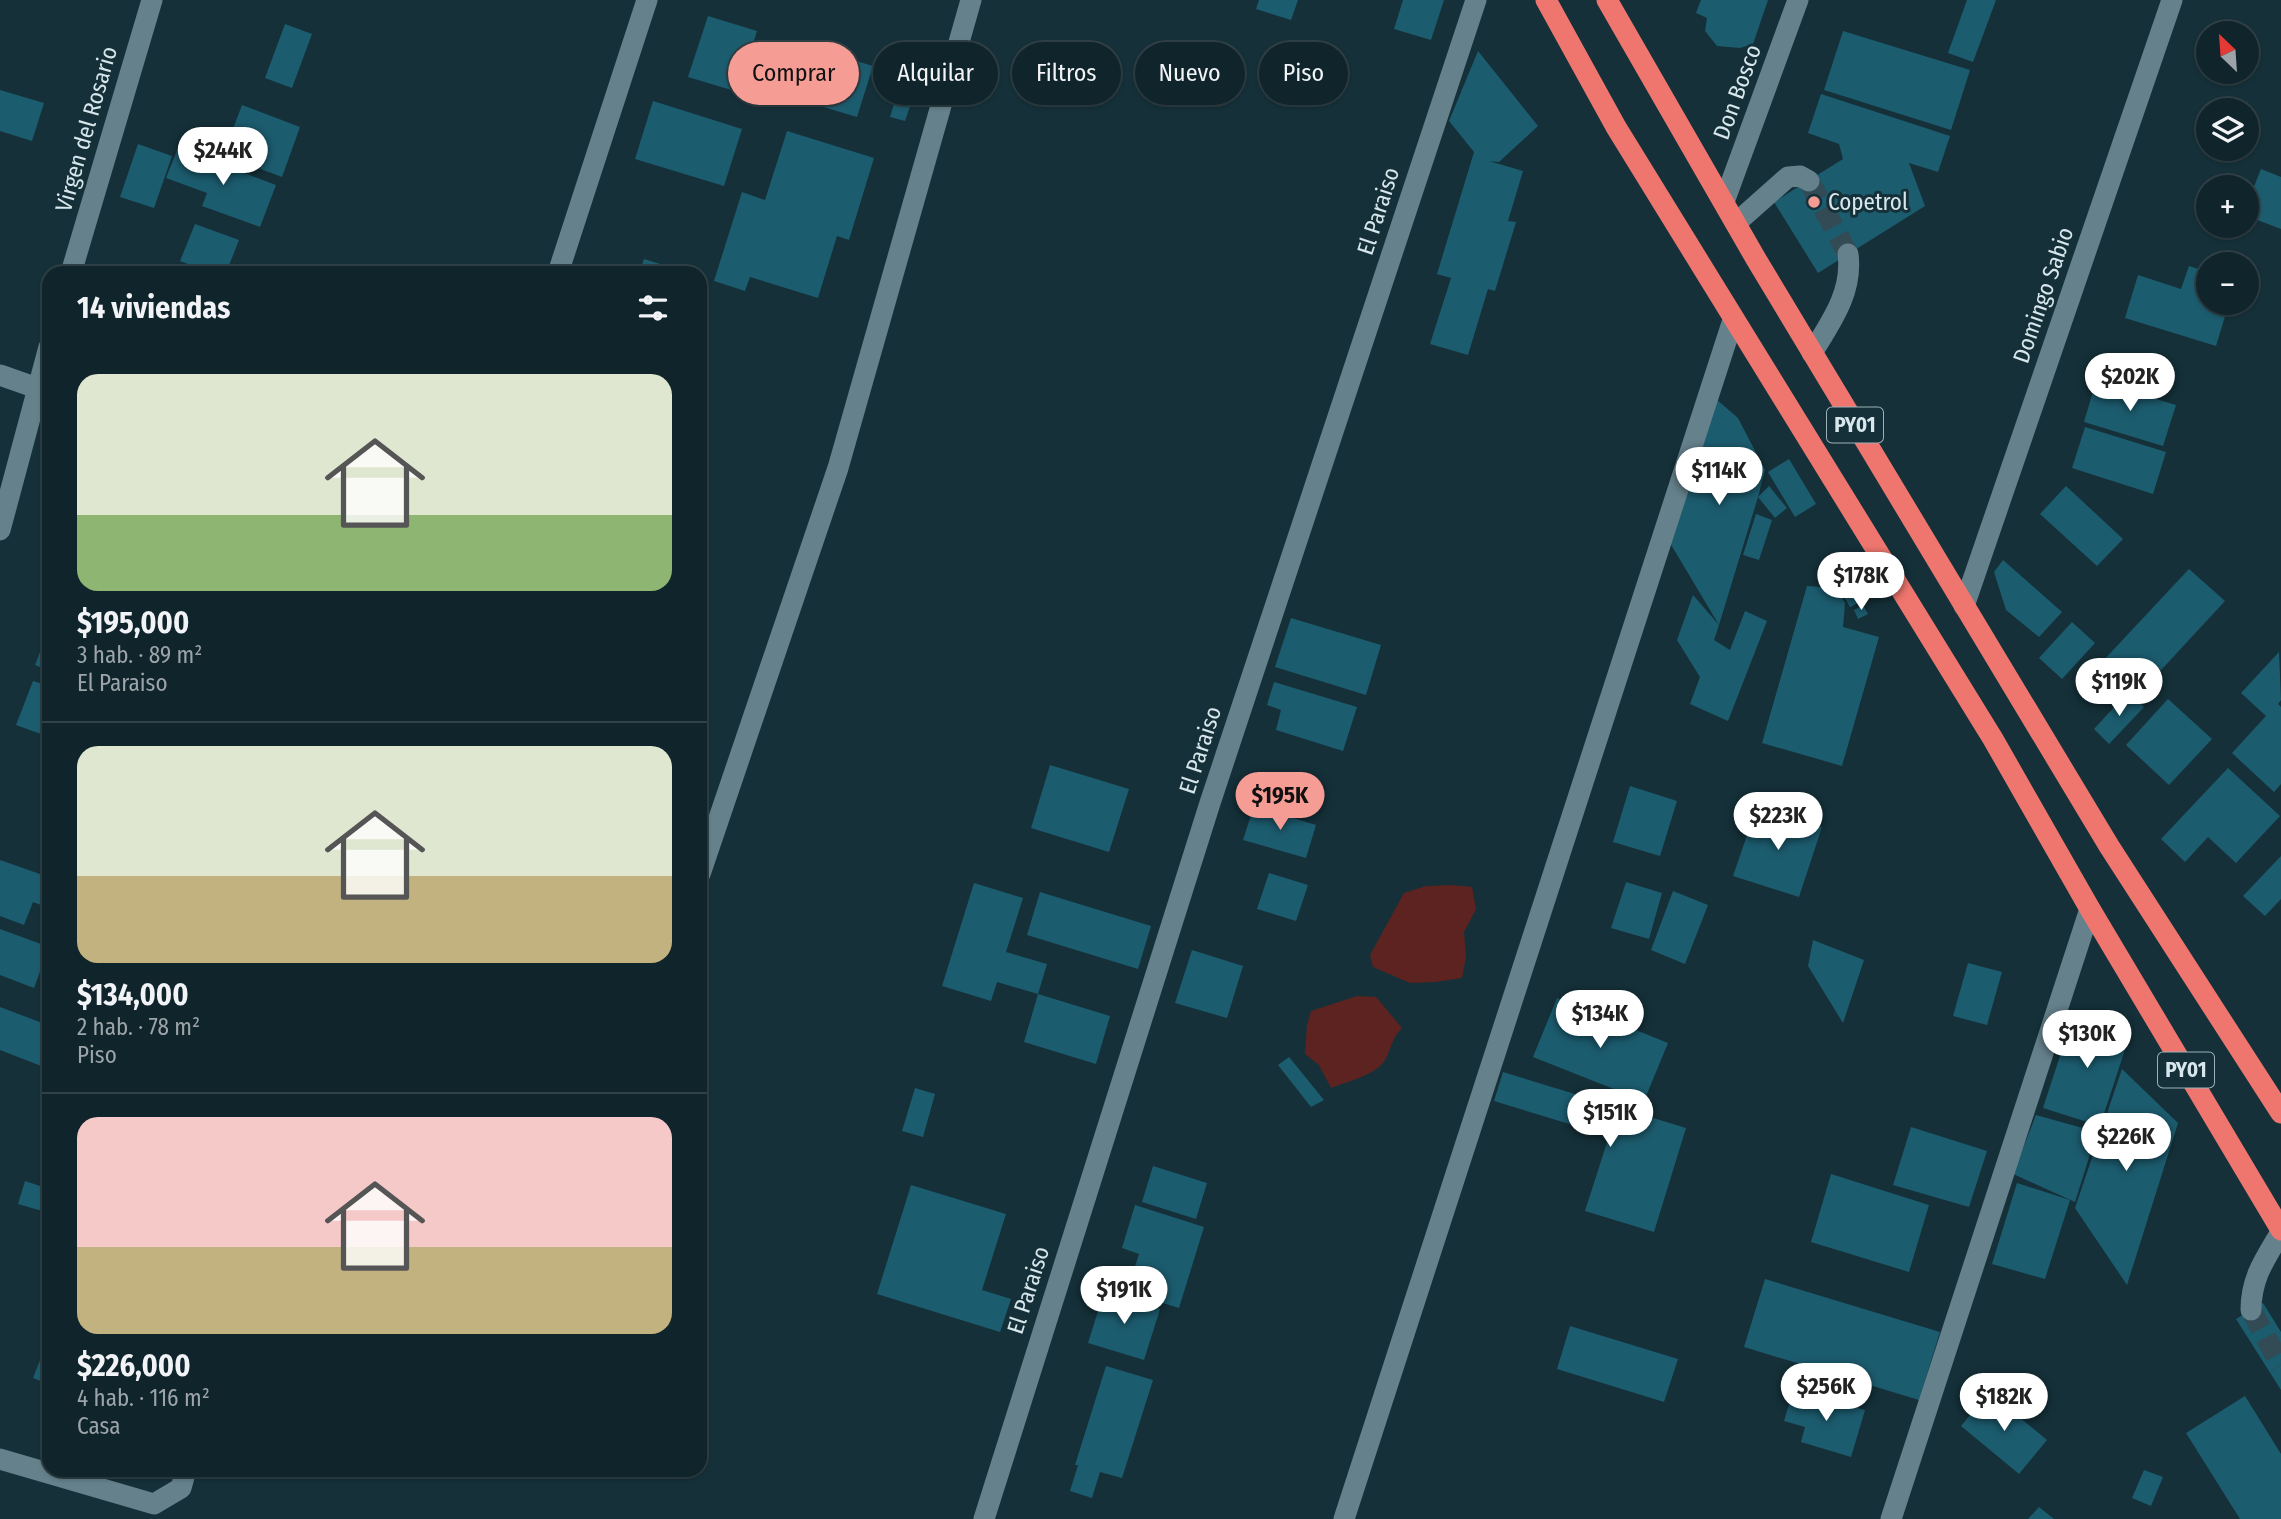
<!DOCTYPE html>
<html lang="es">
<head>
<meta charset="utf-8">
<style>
	body { margin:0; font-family:"Fira Sans Condensed",sans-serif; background:#1e3037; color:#f1f3f6; height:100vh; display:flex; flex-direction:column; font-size:26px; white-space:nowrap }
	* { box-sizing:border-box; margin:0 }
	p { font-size:23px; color:#9ca4a9 }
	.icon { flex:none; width:38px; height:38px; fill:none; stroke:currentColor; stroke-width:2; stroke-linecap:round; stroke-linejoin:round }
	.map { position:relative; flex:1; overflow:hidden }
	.details { position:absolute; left:42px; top:266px; width:665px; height:1211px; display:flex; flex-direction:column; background:#10242b; border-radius:21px; box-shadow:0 2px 5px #0004,0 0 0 2px #304147 }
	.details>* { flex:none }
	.top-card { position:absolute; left:728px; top:42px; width:665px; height:63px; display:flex; gap:14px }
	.needle { width:46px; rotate:335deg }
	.controls { position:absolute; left:2196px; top:21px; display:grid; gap:14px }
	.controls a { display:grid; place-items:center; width:63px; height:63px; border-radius:50%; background:#10242b; box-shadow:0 2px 5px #0004,0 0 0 2px #304147; font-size:35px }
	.price { position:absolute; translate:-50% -60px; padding:0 16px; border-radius:24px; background:#fff; color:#222; font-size:23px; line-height:46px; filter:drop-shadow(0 2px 4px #0008) }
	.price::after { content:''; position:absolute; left:50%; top:42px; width:21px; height:16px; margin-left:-10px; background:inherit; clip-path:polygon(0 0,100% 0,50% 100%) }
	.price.on { background:#f59c94; color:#111 }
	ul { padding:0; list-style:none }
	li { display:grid; align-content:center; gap:14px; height:371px; padding:0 35px }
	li+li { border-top:2px solid #304147 }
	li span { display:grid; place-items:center; height:217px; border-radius:21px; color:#555 }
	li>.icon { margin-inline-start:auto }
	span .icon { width:126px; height:126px; fill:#fffc; stroke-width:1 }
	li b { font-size:30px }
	h2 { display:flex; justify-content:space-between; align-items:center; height:84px; padding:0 35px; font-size:30px }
	.tag { padding:0 24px; border-radius:32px; background:#10242b; box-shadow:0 2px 5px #0004,0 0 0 2px #304147; font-size:24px; line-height:63px }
	.tag.on { background:#f59c94; color:#111 }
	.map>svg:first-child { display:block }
	.green { fill:#5d2320 }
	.building { fill:#1c5c6f }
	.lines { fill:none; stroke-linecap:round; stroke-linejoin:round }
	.minor-tunnel { stroke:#324b54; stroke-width:21; stroke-dasharray:21 10; stroke-linecap:butt }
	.minor { stroke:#65818b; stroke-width:21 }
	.highway { stroke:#ef766f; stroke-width:21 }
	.poi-dot { fill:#f59c94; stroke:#153039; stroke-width:2.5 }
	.labels { text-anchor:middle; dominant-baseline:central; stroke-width:6; stroke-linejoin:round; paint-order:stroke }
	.shield { fill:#153039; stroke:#9db0b6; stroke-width:2 }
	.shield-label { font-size:21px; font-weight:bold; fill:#d7e7ec }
	.street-label { font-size:23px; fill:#d7e7ec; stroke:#153039 }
	.poi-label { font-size:23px; fill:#d7e7ec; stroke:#153039; text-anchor:start }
</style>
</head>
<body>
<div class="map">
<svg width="2281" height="1519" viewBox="0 0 2281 1519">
	<rect width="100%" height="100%" fill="#153039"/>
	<g class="green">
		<polygon points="1452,885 1472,887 1476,909 1464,932 1466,957 1462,978 1435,982 1410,983 1373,967 1370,955 1404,893 1426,886"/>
		<path d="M1357,996l19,1 26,31c-11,10 -11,24 -19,35 -11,13 -37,19 -52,25l-12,-23 -14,-11 2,-29 4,-14z"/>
	</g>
	<g class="building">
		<polygon points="1259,0 1298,0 1291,20 1256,9"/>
		<polygon points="1403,0 1444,0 1431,40 1394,29"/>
		<polygon points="1701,0 1768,0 1753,44 1740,48 1717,46 1705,31 1707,18 1696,13"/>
		<polygon points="1967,0 1996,0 1973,62 1948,53"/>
		<polygon points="708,16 757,31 738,92 688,77"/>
		<polygon points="285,24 312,34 292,88 265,78"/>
		<polygon points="1843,31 1970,70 1951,130 1824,90"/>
		<polygon points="786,40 873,66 857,117 770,91"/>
		<polygon points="1478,51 1538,126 1499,162 1489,161 1523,171 1508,221 1516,222 1495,291 1488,289 1468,355 1430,344 1451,278 1437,274 1474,152 1449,121"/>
		<polygon points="901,81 917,86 905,121 890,117"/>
		<polygon points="0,90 44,103 32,141 0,131"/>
		<polygon points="1821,94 1950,136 1938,172 1909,163 1925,206 1818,273 1774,202 1843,159 1839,144 1808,133"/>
		<polygon points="653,101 742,129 724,186 635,159"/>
		<polygon points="242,105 300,127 282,177 223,155"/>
		<polygon points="787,131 874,158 849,240 837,236 818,298 750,277 745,291 714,281 742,192 765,200"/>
		<polygon points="138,144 172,156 154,208 120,197"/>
		<polygon points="178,148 276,185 260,227 202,206 207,193 166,178"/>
		<polygon points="2261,169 2281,177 2281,229 2247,216 2247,204"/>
		<polygon points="195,224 239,240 226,273 211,273 180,261"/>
		<polygon points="644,259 686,272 686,273 639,273"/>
		<polygon points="2189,266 2208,272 2208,303 2229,303 2216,346 2125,318 2138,275 2181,289"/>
		<polygon points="2096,381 2176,405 2163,446 2084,422"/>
		<polygon points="1716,399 1738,418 1765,470 1758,497 1769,486 1787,508 1775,518 1758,497 1719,625 1667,538"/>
		<polygon points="2085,427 2166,452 2153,494 2072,468"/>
		<polygon points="1789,459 1816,504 1795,517 1768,472"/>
		<polygon points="2066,486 2123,539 2097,566 2040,514"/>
		<polygon points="1756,514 1772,520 1759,560 1743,555"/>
		<polygon points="2003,560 2062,612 2039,637 2006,610 1994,572"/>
		<polygon points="2189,569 2225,601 2137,696 2101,663"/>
		<polygon points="1853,581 1863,601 1850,607 1839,588"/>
		<polygon points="1807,586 1837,588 1845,603 1843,627 1879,637 1842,766 1762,743"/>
		<polygon points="1693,595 1719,625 1714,640 1730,650 1745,611 1767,621 1728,721 1690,704 1700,677 1677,640"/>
		<polygon points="1863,605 1868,614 1858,619 1854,610"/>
		<polygon points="1291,618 1381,645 1366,695 1275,667"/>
		<polygon points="2072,622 2095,643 2062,679 2039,658"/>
		<polygon points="49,629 49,671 35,665"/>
		<polygon points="2279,652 2281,700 2278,704 2281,707 2281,784 2274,792 2232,753 2266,716 2241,693"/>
		<polygon points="33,681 49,686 49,737 16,725"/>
		<polygon points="1274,682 1357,707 1343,751 1276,730 1281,710 1267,705"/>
		<polygon points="2128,692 2144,707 2109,744 2094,729"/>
		<polygon points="2168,699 2212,739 2169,785 2126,745"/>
		<polygon points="1050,765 1129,789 1109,852 1031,828"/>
		<polygon points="2228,768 2280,816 2236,863 2208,837 2185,862 2161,839"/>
		<polygon points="1630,786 1677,801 1660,856 1613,842"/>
		<polygon points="1254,806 1316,825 1306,858 1243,840"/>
		<polygon points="1757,806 1822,827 1799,897 1733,876"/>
		<polygon points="2281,856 2281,899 2265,916 2243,896"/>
		<polygon points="0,860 40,874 43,865 49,868 49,908 33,902 24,925 0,916"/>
		<polygon points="1269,873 1308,885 1296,921 1257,909"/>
		<polygon points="1626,882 1662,893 1649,939 1611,928"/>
		<polygon points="974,883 1023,898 1006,952 1047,964 1038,994 997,982 991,1001 942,986"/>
		<polygon points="1673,891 1708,905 1685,964 1651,950"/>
		<polygon points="1040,892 1151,926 1138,969 1027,935"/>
		<polygon points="0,929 49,947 34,988 0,975"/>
		<polygon points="1813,940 1864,960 1843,1023 1808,966"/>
		<polygon points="1192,950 1243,966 1227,1018 1175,1003"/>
		<polygon points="1968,963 2002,972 1987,1025 1953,1016"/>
		<polygon points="1038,994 1110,1016 1096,1064 1024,1042"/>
		<polygon points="1557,998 1668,1043 1644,1101 1533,1057"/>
		<polygon points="0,1007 45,1024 49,1015 49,1069 0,1050"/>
		<polygon points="2074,1013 2131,1031 2100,1126 2043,1108"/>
		<polygon points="1289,1057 1324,1100 1311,1107 1278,1065"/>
		<polygon points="2122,1069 2178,1123 2127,1285 2075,1208"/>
		<polygon points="1503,1072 1686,1128 1654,1232 1585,1211 1609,1136 1494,1101"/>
		<polygon points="915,1088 935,1094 923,1137 902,1131"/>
		<polygon points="2036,1115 2097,1132 2075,1202 2013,1174"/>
		<polygon points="1911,1127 1987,1151 1969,1207 1893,1185"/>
		<polygon points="1153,1166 1207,1183 1196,1219 1142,1202"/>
		<polygon points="1831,1174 1929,1205 1909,1272 1811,1242"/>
		<polygon points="25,1181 49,1189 49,1213 18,1204"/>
		<polygon points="2017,1183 2070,1200 2045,1279 1992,1264"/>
		<polygon points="911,1185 1006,1214 982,1290 1011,1299 1000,1332 877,1294"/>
		<polygon points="1135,1205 1204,1227 1179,1308 1127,1292 1139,1254 1122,1248"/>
		<polygon points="1765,1279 1940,1332 1919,1400 1744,1347"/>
		<polygon points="1104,1292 1160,1309 1144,1360 1088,1343"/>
		<polygon points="2263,1303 2281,1332 2281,1390 2236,1319"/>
		<polygon points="1570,1326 1678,1359 1664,1402 1557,1369"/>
		<polygon points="46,1345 49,1346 49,1384 33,1378"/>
		<polygon points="1106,1366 1153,1380 1122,1478 1100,1472 1092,1498 1070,1491 1078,1465 1075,1465"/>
		<polygon points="1793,1391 1865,1410 1851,1457 1801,1442 1805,1427 1784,1421"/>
		<polygon points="1989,1392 2047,1440 2019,1474 1961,1426"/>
		<polygon points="2245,1396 2281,1454 2281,1519 2240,1519 2186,1433"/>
		<polygon points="2144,1470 2163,1477 2151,1506 2132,1498"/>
		<polygon points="2039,1507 2054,1519 2028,1519"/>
	</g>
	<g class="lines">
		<g class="minor-tunnel">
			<polyline points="1809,181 1848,254"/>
			<polyline points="2251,1310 2281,1365"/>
		</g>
		<g class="minor">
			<polyline points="1724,202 1798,0"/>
			<polyline points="1736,223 1788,177 1800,176 1809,181"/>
			<polyline points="71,273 152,0"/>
			<polyline points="558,273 647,0"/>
			<path d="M1812,353c19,-31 41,-61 36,-99"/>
			<polyline points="0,375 37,388"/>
			<polyline points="0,530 49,347"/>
			<polyline points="1964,606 2172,0"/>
			<polyline points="700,874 838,468 971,0"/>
			<path d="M2251,1310c0,-32 14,-51 30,-78"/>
			<polyline points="0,1459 154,1504 181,1488 186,1470"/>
			<polyline points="984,1519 1210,803 1476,0"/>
			<polyline points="1344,1519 1733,320"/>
			<polyline points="1891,1519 2090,909"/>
		</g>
		<g class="highway">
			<polyline points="1546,0 1616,127 1993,739 2090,909 2281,1230"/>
			<polyline points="1607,0 1756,259 2109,846 2281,1113"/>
		</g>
	</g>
	<circle class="poi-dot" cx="1814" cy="202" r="7"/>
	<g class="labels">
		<g class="shield">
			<rect x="1827" y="407.5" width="56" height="35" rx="5"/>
			<rect x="2158" y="1052.5" width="56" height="35" rx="5"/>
		</g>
		<g class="shield-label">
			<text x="1855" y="425">PY01</text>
			<text x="2186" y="1070">PY01</text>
		</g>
		<g class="street-label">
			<text transform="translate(1737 92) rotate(-70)">Don Bosco</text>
			<text transform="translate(86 129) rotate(-74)">Virgen del Rosario</text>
			<text transform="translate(1378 211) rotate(-72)">El Paraiso</text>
			<text transform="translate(2043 295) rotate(-71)">Domingo Sabio</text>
			<text transform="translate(1200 750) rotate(-72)">El Paraiso</text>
			<text transform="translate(1028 1290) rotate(-72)">El Paraiso</text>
		</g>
		<g class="poi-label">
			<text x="1828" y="202">Copetrol</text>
		</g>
	</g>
</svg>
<div class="controls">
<a><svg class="needle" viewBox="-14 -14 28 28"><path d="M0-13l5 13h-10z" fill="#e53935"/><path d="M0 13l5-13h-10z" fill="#9ca4a9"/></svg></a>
<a><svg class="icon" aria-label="layers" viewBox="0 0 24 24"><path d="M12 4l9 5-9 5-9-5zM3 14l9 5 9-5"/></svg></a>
<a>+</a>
<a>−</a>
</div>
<b class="price" style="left:223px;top:187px">$244K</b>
<b class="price" style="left:2130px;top:413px">$202K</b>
<b class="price" style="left:1719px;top:507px">$114K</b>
<b class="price" style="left:1861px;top:612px">$178K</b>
<b class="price" style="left:2119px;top:718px">$119K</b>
<b class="price on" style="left:1280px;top:832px">$195K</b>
<b class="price" style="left:1778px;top:852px">$223K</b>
<b class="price" style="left:1600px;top:1050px">$134K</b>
<b class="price" style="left:2087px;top:1070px">$130K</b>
<b class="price" style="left:1610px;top:1149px">$151K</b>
<b class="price" style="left:2126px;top:1173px">$226K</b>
<b class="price" style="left:1124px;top:1326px">$191K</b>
<b class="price" style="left:1826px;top:1423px">$256K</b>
<b class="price" style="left:2004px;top:1433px">$182K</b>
<div class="top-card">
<a class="tag on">Comprar</a>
<a class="tag">Alquilar</a>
<a class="tag">Filtros</a>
<a class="tag">Nuevo</a>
<a class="tag">Piso</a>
</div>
<section class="details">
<h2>14 viviendas<svg class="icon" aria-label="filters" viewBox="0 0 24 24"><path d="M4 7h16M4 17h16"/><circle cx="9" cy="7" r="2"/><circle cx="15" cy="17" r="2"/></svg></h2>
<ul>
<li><span style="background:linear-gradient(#dfe7d0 65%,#8fb573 0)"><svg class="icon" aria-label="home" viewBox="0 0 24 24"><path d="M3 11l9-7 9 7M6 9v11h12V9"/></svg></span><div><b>$195,000</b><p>3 hab. · 89 m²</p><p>El Paraiso</p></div></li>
<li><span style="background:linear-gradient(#dfe7d0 60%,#c2b280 0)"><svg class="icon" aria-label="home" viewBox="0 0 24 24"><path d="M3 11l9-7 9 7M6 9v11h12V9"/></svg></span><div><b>$134,000</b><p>2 hab. · 78 m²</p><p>Piso</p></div></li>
<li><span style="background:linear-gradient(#f6c9c9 60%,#c2b280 0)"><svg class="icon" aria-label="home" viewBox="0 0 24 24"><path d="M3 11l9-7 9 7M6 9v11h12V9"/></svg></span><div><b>$226,000</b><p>4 hab. · 116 m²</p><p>Casa</p></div></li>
</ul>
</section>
</div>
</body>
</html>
